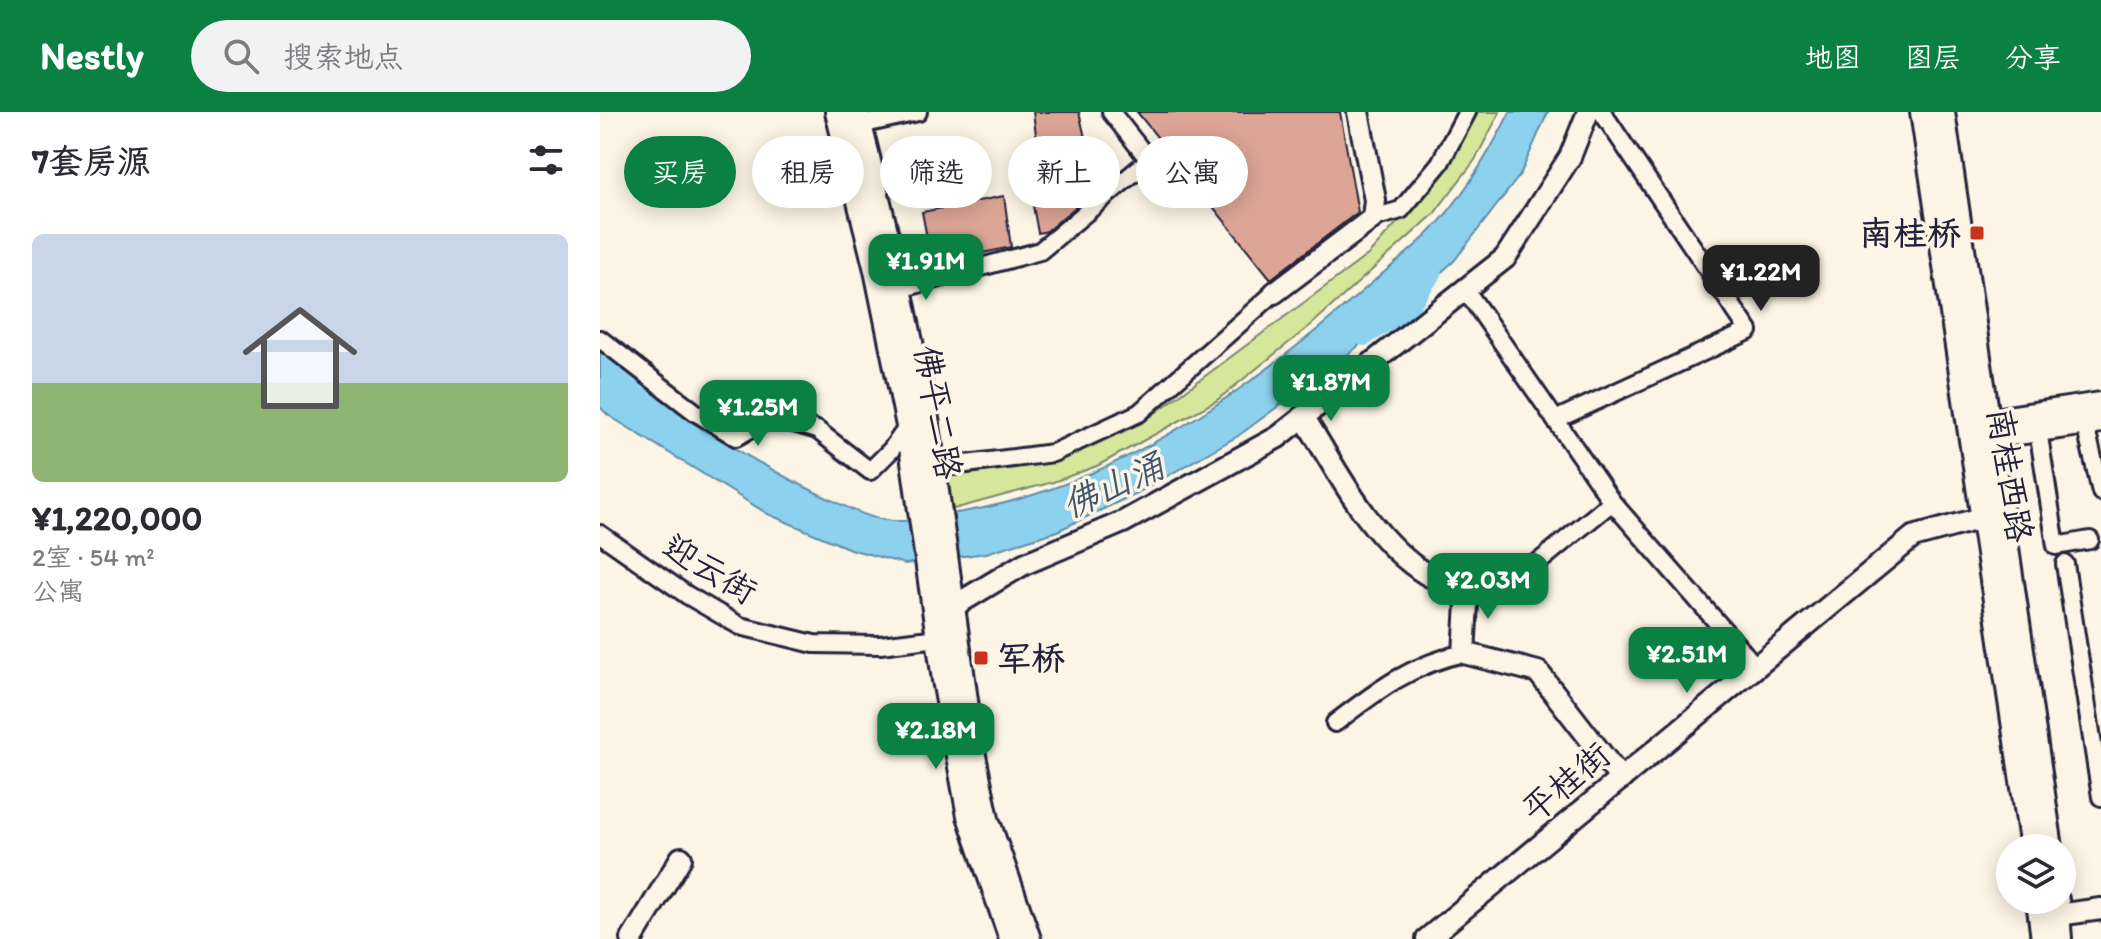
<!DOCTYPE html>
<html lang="zh">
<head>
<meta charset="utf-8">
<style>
	body { margin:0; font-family:Itim,"LXGW WenKai TC",sans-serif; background:#f2f2f3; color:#2b2b33; height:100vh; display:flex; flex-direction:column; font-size:30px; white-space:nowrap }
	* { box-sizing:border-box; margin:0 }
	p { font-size:26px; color:#7c7c81 }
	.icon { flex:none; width:44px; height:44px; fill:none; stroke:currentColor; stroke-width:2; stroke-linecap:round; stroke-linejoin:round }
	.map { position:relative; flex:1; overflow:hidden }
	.drawer { display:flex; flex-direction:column; background:#fff; width:600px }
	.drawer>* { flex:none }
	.banner { position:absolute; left:24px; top:24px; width:760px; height:72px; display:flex; gap:16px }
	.fabs { position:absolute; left:1396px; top:722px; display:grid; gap:16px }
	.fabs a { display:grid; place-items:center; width:80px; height:80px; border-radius:50%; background:#fff; box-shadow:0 4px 20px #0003; font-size:40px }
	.price { position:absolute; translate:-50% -68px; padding:0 18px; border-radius:16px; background:#0b8043; color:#fff; font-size:26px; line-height:52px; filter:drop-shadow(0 2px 4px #0008) }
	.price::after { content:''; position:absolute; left:50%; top:48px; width:24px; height:18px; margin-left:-12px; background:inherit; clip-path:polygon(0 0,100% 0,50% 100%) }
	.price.selected { background:#222; color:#fff }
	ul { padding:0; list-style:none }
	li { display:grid; align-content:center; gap:16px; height:424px; padding:0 32px }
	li+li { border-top:2px solid #e1e1e2 }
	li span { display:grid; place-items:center; height:248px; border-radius:12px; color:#555 }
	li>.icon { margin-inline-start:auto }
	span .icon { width:144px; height:144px; fill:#fffc; stroke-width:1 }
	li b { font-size:34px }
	h2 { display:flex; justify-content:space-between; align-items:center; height:96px; padding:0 32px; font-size:34px }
	.tag { padding:0 28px; border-radius:36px; background:#fff; box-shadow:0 4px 20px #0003; font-size:28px; line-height:72px }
	.tag.selected { background:#0b8043; color:#fff }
	header { display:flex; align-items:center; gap:48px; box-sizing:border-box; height:112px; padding:0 40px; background:#0b8043; color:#fff }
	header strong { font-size:38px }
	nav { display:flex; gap:44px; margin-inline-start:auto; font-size:28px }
	.search { width:560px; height:72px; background:#f2f2f3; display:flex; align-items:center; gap:20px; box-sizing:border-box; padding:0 28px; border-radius:44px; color:#7c7c81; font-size:30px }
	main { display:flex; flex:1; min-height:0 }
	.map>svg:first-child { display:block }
	.green { fill:#d6e79b; stroke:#7c846b; stroke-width:2 }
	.water { fill:#8cd2ee; stroke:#628ca6; stroke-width:2 }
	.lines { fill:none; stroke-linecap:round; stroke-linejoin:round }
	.river { stroke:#8cd2ee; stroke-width:22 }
	.building { fill:#dda596; stroke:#22223b; stroke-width:2 }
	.minor-casing { stroke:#22223b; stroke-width:22 }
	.tertiary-casing { stroke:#22223b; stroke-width:26 }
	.secondary-casing { stroke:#22223b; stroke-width:28 }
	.minor { stroke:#fcf5e5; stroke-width:16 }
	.tertiary { stroke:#fcf5e5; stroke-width:20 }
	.secondary { stroke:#fcf5e5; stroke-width:22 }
	.poi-dot { fill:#c8321e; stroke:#fcf5e5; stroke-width:3 }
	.labels { text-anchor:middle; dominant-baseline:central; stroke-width:7; stroke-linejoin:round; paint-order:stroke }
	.poi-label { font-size:34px; font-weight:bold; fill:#22223b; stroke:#fcf5e5; text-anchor:end }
	.street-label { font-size:34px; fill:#22223b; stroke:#fcf5e5 }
	.water-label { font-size:36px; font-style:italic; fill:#425771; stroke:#fcf5e5 }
</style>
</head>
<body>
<header>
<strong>Nestly</strong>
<div class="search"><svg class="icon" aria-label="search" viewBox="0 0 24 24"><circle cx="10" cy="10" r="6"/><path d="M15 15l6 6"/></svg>搜索地点</div>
<nav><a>地图</a><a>图层</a><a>分享</a></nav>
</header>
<main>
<section class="drawer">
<h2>7套房源<svg class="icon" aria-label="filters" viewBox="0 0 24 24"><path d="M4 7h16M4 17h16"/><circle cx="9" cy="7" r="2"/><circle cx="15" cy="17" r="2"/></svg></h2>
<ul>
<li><span style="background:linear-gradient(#c9d6e8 60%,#8fb573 0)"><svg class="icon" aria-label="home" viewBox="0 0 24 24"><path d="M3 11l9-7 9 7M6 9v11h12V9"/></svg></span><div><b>¥1,220,000</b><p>2室 · 54 m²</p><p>公寓</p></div></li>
</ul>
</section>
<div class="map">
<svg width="1501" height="827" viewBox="0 0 1501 827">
	<rect width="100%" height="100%" fill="#fcf5e5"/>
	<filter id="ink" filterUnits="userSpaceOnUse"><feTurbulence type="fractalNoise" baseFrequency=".0125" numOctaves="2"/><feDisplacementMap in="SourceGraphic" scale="16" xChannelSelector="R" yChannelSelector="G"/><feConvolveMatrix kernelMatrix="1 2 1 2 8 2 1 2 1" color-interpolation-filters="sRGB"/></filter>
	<g filter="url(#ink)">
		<polygon class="green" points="875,0 900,0 875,48 833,103 711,213 616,289 497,354 453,370 350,398 346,365 452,350 550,305 769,142 847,55"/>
		<path class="water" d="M910,0h38l-28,63 -66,86 -105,93 -111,82 -101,57 -82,39 -69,21 -81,11 -55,-15 -82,-35 -160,-99 -8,-8v-58c67,59 140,107 221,146 22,10 48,25 73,26 15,1 33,-4 48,-6 162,-20 305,-122 424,-227 21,-19 44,-36 64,-56 33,-34 59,-78 80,-120z"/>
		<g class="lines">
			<polyline class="river" points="764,223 807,195 831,160"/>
		</g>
		<g class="building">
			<polygon points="433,0 479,0 497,77 447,119 438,121 429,72 462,68 451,27 437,30"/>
			<polygon points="537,0 740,0 758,100 671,167"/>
			<polygon points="404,84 411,135 332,152 322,100"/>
		</g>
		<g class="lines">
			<defs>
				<g id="minor">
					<polyline points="260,13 318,0"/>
					<polyline points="773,106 801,98 840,51 867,0"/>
					<polyline points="300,177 440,139 549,48 511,0"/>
					<polyline points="865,177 1012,390 1156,555"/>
					<polyline points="0,227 95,300 136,325 173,305 217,318 270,359 291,338 308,314"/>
					<polyline points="1483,304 1501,380"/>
					<polyline points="955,308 1149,219 1002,0"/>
					<polyline points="1438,318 1456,434 1490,428"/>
					<polyline points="335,356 453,341 539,301 674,181"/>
					<polyline points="0,422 87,483 140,514 214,532 280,533 338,526"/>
					<polyline points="1465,452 1501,685"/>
					<polyline points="868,475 902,470 940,449 1012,390"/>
					<path d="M735,611c43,-33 75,-58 129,-70"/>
				</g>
				<g id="tertiary">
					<polyline points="674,181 773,106 775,88 758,0"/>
					<path d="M703,304c34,54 67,123 123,158 11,7 29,9 42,13l-4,66 74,19 83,107"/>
					<polyline points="354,494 424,452 523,410 678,325 905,146 970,45 988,0"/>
					<polyline points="1458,803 1501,797"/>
					<polyline points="32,827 81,746"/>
					<polyline points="827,827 1313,425 1382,406"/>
				</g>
				<g id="secondary">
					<polyline points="237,0 276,158 308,314 344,568 369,704 411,827"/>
					<polyline points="257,0 300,177 327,307 373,639 387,707 429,827"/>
					<polyline points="1322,0 1432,736"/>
					<polyline points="1343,0 1451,736"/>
					<polyline points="1388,309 1501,292"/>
					<polyline points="1390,325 1501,309"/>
					<polyline points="1438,788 1443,827"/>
					<polyline points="1457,788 1460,827"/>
				</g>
			</defs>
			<use href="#minor" class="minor-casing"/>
			<use href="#tertiary" class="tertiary-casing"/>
			<use href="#secondary" class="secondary-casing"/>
			<use href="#minor" class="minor"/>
			<use href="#tertiary" class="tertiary"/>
			<use href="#secondary" class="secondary"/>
		</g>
	</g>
	<g class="poi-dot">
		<rect x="1369" y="113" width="16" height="16" rx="4"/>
		<rect x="373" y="538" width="16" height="16" rx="4"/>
	</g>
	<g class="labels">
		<g class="poi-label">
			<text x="1361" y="121">南桂桥</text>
			<text x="397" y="546" text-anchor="start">军桥</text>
		</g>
		<g class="street-label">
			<text transform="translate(338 300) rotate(80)">佛平二路</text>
			<text transform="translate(1410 363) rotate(81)">南桂西路</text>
			<text transform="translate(110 457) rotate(31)">迎云街</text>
			<text transform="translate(966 670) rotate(-40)">平桂街</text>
		</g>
		<g class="water-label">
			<text transform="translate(513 373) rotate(-24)">佛山涌</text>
		</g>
	</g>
</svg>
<div class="fabs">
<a><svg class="icon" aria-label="layers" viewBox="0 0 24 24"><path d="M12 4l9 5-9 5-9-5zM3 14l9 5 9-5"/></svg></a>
</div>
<b class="price" style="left:326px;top:190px">¥1.91M</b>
<b class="price selected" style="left:1161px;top:201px">¥1.22M</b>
<b class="price" style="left:731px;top:311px">¥1.87M</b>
<b class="price" style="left:158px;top:336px">¥1.25M</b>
<b class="price" style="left:888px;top:509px">¥2.03M</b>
<b class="price" style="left:1087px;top:583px">¥2.51M</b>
<b class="price" style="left:336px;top:659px">¥2.18M</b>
<div class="banner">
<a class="tag selected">买房</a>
<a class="tag">租房</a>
<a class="tag">筛选</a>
<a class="tag">新上</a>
<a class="tag">公寓</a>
</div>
</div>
</main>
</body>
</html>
